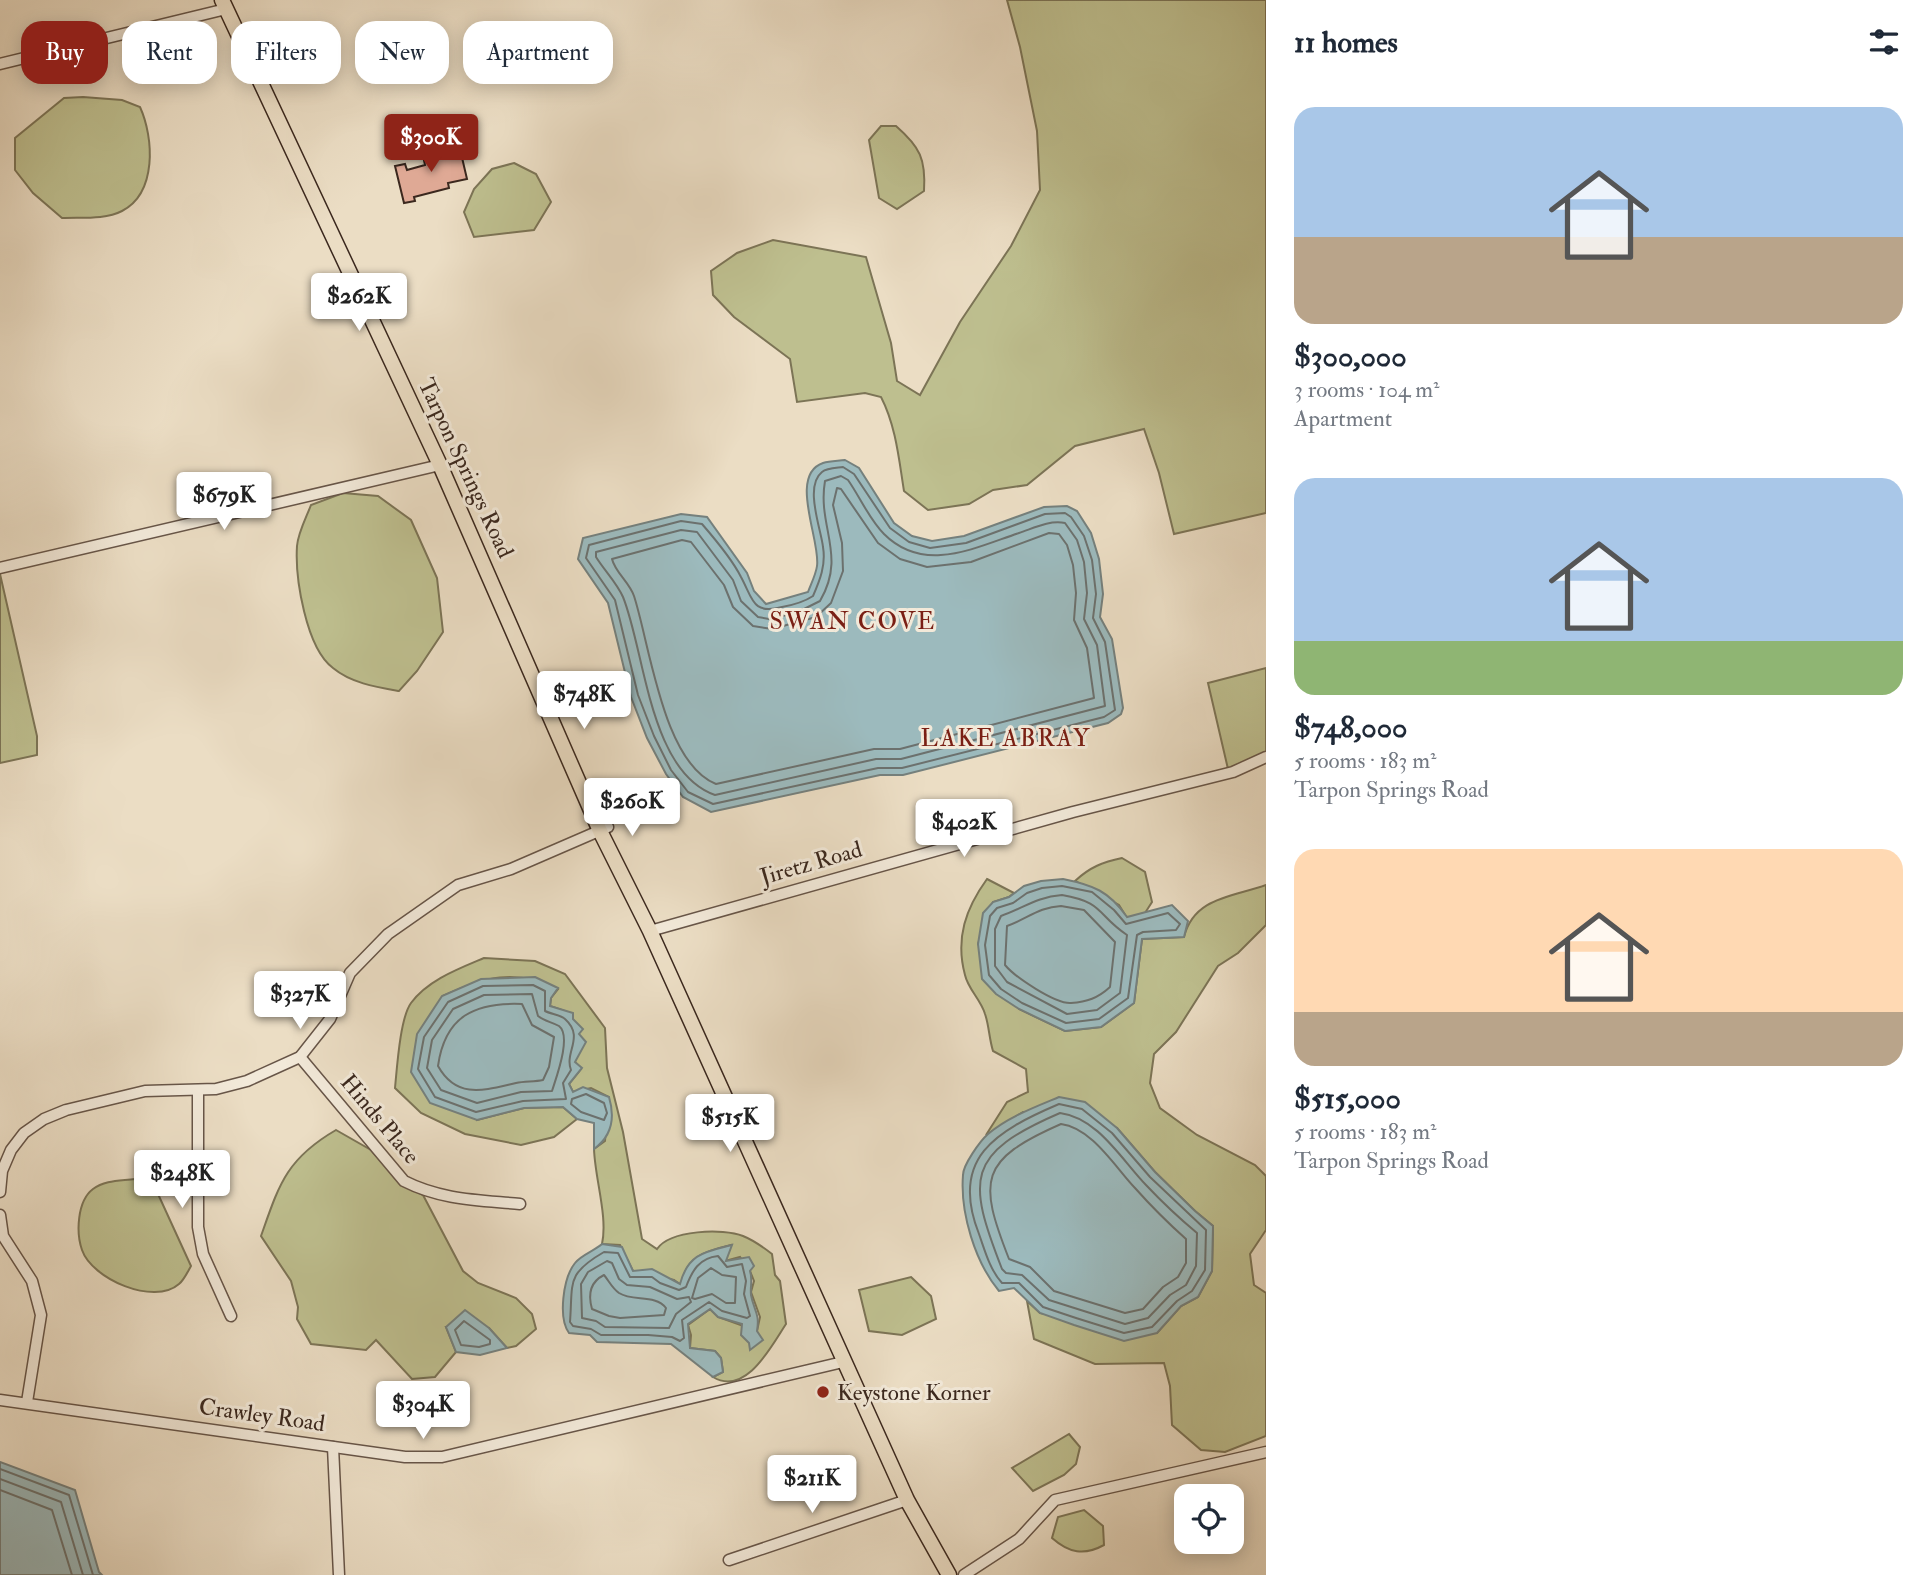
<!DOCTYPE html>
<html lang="en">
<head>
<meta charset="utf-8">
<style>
	body { margin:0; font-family:"IM FELL Double Pica",serif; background:#f6f6f7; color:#1f2937; height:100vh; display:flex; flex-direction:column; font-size:26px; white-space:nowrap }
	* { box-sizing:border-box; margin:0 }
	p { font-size:23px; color:#747a83 }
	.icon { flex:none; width:38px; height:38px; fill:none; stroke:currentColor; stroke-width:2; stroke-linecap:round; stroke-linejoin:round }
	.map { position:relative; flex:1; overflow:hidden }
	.sheet { display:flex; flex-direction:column; background:#fff; width:665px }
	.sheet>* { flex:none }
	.guide { position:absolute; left:21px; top:21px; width:665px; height:63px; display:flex; gap:14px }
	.fabs { position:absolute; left:1174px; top:1484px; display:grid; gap:14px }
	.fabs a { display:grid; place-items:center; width:70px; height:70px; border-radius:14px; background:#fff; box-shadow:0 4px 18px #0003; font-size:35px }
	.price { position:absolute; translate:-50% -60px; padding:0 16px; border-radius:7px; background:#fff; color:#222; font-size:23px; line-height:46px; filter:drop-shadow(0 2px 4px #0008) }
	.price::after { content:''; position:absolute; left:50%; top:42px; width:21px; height:16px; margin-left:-10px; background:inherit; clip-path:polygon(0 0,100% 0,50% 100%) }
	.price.current { background:#8f2418; color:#fff }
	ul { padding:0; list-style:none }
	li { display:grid; align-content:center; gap:14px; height:371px; padding:0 28px }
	li span { display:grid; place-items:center; height:217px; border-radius:21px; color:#555 }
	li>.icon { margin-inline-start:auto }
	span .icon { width:126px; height:126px; fill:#fffc; stroke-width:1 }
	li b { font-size:30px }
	h2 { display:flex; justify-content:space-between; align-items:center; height:84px; padding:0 28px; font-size:30px }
	.chip { padding:0 24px; border-radius:21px; background:#fff; box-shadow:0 4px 18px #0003; font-size:24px; line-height:63px }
	.chip.current { background:#8f2418; color:#fff }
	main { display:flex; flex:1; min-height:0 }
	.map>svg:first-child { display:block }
	.green { fill:#bebf8f; stroke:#7c7456; stroke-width:2 }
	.water { fill:#9cbabd; stroke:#75807d; stroke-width:2 }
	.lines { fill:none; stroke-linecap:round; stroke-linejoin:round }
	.shore { stroke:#6c716e; stroke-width:2 }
	.building { fill:#dfa995; stroke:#3b281e; stroke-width:2 }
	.minor-casing { stroke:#675548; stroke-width:13 }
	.major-casing { stroke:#3b281e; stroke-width:17 }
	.minor { stroke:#f2e9d9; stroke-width:10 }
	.major { stroke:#ebddc4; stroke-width:14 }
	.poi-dot { fill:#8f2418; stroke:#f2e9d9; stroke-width:2.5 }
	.labels { text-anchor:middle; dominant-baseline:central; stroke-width:6; stroke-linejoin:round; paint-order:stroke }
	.street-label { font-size:23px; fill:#3b281e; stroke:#f2e9d9 }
	.poi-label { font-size:23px; fill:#3b281e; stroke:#f2e9d9; text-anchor:start }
	.neighbourhood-label { font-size:24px; letter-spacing:2px; fill:#7a1f14; stroke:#f2e9d9 }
</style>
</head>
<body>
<main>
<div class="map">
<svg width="1266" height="1575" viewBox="0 0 1266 1575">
	<rect width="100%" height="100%" fill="#ebddc4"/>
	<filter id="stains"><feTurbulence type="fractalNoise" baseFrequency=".00286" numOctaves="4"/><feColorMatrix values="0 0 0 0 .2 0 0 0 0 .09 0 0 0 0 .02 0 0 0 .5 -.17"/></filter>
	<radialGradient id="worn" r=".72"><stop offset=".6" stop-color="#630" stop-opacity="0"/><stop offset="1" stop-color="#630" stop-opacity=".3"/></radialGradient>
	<g class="green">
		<path d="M1007,0h259v513l-92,21 -15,-61 -15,-44 -69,17 -48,39 -34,5 -24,14 -41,6 -24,-19c-5,-31 -8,-65 -23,-94l-16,-4 -68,9 -7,-43 -56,-42 -21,-22 -2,-24 26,-18 36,-13 93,17 25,86 6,38 23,14 40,-73 51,-76 29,-56 -3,-59 -17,-84z"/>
		<path d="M83,97l39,3 18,7c14,31 17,86 -18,104 -17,9 -42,6 -60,7l-29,-25 -18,-23v-32l49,-40z"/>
		<path d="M881,126h15c24,21 30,33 28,65l-27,18 -18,-11 -10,-58z"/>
		<polygon points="514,163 536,174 551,202 534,230 474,237 464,212 474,189 492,169"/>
		<path d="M343,493l35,3 33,24 26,58 6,54 -26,39 -18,20c-23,-4 -48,-8 -66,-23 -27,-20 -38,-90 -36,-122 1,-13 9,-28 14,-41z"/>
		<polygon points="0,574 37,736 37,755 0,763"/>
		<polygon points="1266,668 1266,753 1228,769 1208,683"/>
		<path d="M1122,858l23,14 7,30 -7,11 -18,5 -8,-13 -44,-24c15,-14 28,-19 47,-23z"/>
		<path d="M987,879l27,14 -5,4 -16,5 -15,42 41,65 46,22 36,-4 33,-24 8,-64 42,-2c10,-40 49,-40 82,-52v40l-28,28 -20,13 -42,66 -22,22 -4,29 10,25 37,27 58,30 11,11v54l-16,24 4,31 12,8v143l-41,16 -24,-2 -29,-25 -2,-39 -6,-23 -69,1 -61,-25 -7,-38 13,12 117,20 24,-27 17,-9 14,-26 1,-45 -18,-15 -40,-39 -38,-44 -94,-16 -37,23 21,-33 21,-10 -2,-23 -33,-18c-4,-13 -4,-26 -8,-37 -4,-14 -17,-25 -20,-39 -10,-37 1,-67 22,-96z"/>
		<path d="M484,958l51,3 30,13 40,54 2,40 16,64 19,107 15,10c13,-19 66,-21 86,-13 10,4 20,11 29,18l3,21 5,6 6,43c-14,21 -40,73 -73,53l10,-5 -2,-14 -6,-7 -25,-3 1,-13 -3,-10 22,-16 8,8 39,14 3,-14 -9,-25 3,-11 -4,-10 -10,-14 -15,4 6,-16c-25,6 -45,11 -50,40l-7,-5 -41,-9 -13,-26 -18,-1c6,-27 -7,-65 -8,-95l11,-8 4,-44 -18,-9 -18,4 -4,-8 12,-15 -6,-7 4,-28 -14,-23 -15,-5 1,-8 7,-9c-43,-21 -74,-12 -115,7l34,124 47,-12 39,-1 14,12 -23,18 -33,8 -56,-11 -44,-21 -26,-25c2,-20 5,-70 16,-85 17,-23 47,-34 73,-45z"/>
		<path d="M336,1130l35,20 30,33 22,12 40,76 15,12 38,15 16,16 4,15 -20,17 -9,2 -18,-20 -43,-1 10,25 -21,25 -23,2 -36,-39 -10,10 -55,-6 -14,-25 1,-12 -7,-26 -30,-45c18,-51 25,-77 75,-106z"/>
		<path d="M135,1179l23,15 33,72c-3,5 -7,14 -12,18 -25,22 -87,-5 -97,-34 -6,-17 -5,-49 11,-61 12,-9 28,-8 42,-10z"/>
		<polygon points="911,1277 931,1296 936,1319 902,1335 869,1331 859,1290"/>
		<polygon points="1069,1434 1080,1447 1076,1464 1064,1475 1033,1491 1012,1468"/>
		<path d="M1084,1510l19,16 1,19c-20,11 -35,8 -52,-7l6,-21z"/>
	</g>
	<g class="water">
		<path d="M845,460l14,8 35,55 18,13 20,5 32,-5 80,-29 23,-1 10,5 14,22 8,26 4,35 -3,23 12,22 11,69 -2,6 -13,9 -205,52h-23l-169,37 -28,-15 -17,-23 -19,-36 -16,-41 -23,-94 -30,-44 5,-21 98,-24 26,3 40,56 7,18 12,13 42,-12c3,-8 8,-18 9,-26 4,-25 -29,-91 6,-103 7,-2 15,-2 22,-3z"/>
		<path d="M1063,879c30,6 46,12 64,38l45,-12 16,16 -4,16 -42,2 -8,64 -33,24 -36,4 -46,-22 -23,-15 -14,-15 -4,-35 5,-31 10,-11 16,-5 15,-11 17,-5z"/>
		<path d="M535,977l23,11 -7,10 -1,8 23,7v6l10,10 -4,5 7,8 -11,20 7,6 -13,16 4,8 10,-5 26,10c6,20 3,39 -15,52v-26l-17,-4 -14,-12 -39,1 -47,12 -47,-17 -19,-31 6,-38 25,-38 39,-17z"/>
		<path d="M1059,1097l26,5 32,26 38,44 40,39 18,15 -1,45 -14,26 -17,9 -24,27 -33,8 -50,-16 -34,-12 -26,-25 -15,3c-24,-29 -39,-78 -36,-116 0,-10 17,-34 25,-41 20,-17 47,-27 71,-37z"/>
		<path d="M602,1244l20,3 11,24 19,-2 28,15c8,-30 24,-32 52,-39l-6,16 23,-4 5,9 -4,5c3,9 0,15 1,24 3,16 9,18 6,36l6,9 -13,10 -1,-7 -8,-8 1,-11 -24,-7 -8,-8 -22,15 2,24 25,3 6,7 2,14 -10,5 -42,-33 -74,-2 -7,-7 -21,-2c-11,-15 -6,-55 6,-70 6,-8 19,-12 27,-19z"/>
		<polygon points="465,1310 489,1328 507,1348 480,1355 456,1352 446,1327"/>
		<polygon points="0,1462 75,1490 99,1572 102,1575 0,1575"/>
	</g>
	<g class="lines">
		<g class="shore">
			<path d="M843,467l11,7 36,54 19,14 21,6 36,-5 79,-29 20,-1 6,4 13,19 8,24 4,34 -3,24 12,24 10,68 -11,7 -202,51h-24l-165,36 -25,-12 -17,-22 -17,-34 -16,-41 -23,-95 -29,-42 3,-13 92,-24 21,3c13,15 30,35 39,53 12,22 11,38 41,30 11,-2 22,-5 31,-11 7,-16 13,-31 10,-49 -2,-18 -19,-61 -1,-75 5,-4 14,-4 21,-5z"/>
			<path d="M841,476l7,4c12,17 21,39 36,54 40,40 90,14 135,-1 15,-5 30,-13 46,-10l12,17 7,22 3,31 -3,26 13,26 8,61 -204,53h-25l-161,36c-66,-23 -70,-144 -92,-198 -6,-14 -19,-27 -27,-40v-5l85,-22 16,2 36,48 8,21 17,16 11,2 27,-6 24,-12c27,-46 -3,-74 5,-120z"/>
			<path d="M837,488l4,1 37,54 22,16 27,8 44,-5 78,-29 10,1 8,11 6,20 3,28 -2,27 13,28 7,50 -194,51h-26l-158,35c-53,-21 -66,-139 -82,-188 -5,-14 -19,-24 -22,-37l70,-19 9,2 33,43 9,22 20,19 19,3 44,-12 15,-14 12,-32 -1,-28 -9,-38z"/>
			<polygon points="1062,886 1092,892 1114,910 1126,924 1168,913 1180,924 1176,930 1143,932 1137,935 1128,998 1099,1019 1066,1023 1022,1003 1001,989 989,975 985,945 990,916 997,908 1013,903 1027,893 1042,888"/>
			<path d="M1062,895c42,7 35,20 65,40l-7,58 -23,17 -30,4 -60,-32 -12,-16v-37l6,-13c23,-8 35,-19 61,-21z"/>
			<path d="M1061,906l23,4 31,32 -5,45c-12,11 -23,15 -39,16 -16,1 -56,-26 -66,-38l2,-39c20,-7 32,-19 54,-20z"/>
			<path d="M533,985l12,6v20c6,3 16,4 20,8 20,18 -1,33 6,51l-8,13 3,16 -43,2 -47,11 -41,-15 -17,-28 6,-32 24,-35 35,-16z"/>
			<path d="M484,995l48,-1 6,22c6,5 14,6 21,10 13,10 -3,52 -7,65l-31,1 -44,11 -36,-13 -14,-22 5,-28 21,-31z"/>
			<path d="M522,1004l10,21 22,12 -5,30 -6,13c-9,2 -18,1 -27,3 -31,7 -59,17 -78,-17 7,-50 37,-64 84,-62z"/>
			<polygon points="586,1094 604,1103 607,1113 604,1120 581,1112 571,1104 572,1099"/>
			<path d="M1059,1104l23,5 30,24 38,44 56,53 -1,40 -13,21 -15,10 -25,26 -28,6 -48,-15 -33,-11 -24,-24h-17c-12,-13 -17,-32 -23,-49 -30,-76 17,-103 80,-130z"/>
			<path d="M1060,1113c38,5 61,46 86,72 16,17 33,33 51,48l-1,33 -10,19 -16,10 -22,23 -23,6 -76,-24 -27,-25 -16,-2 -4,-4c-35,-90 -37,-115 58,-156z"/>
			<path d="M1061,1124c31,4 54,43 74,64 16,18 33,35 51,51v24l-8,14 -15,10 -20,22 -18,4 -71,-22 -24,-24 -21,-8c-31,-79 -30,-99 52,-135z"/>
			<path d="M604,1252l14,1 12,24h22l8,6 19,7 7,-3c6,-16 13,-29 32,-31l9,11 15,-3 4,17 -2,13 6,22 -3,2 -25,-7 -13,-9 -27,18 2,18 -4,3 -8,-4 -24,-2h-47l-10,-6 -18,-3 -3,-4c3,-40 -4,-48 34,-70z"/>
			<polygon points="607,1261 612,1263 619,1279 627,1285 650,1287 677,1299 689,1297 691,1302 676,1314 669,1328 605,1327 596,1321 582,1318 581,1284 588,1272"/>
			<polygon points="711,1268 722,1275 736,1277 735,1303 726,1303 712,1294 695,1299 692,1298 698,1278"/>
			<path d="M604,1275c5,6 8,13 15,18 14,9 36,1 47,15l-2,7 -44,3 -11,-2 -17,-7c-4,-14 -2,-27 12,-34z"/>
			<polygon points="464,1321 490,1340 490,1344 479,1347 461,1345 455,1330"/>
			<polyline points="0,1469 69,1495 93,1575"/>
			<polyline points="0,1479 61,1502 83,1575"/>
			<polyline points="0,1490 52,1510 72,1575"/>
		</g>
	</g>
	<polygon class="building" points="435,148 436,155 460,149 467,179 448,183 449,188 414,197 415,201 404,203 395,166 405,164 407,170 425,165 422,151"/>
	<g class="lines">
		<defs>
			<g id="minor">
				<polyline points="0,64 226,9"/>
				<polyline points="0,568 440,465"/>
				<polyline points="650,931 1073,812 1233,772 1266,757"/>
				<path d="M300,1057l104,124c37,19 75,19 116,23"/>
				<polyline points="198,1090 198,1227 203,1254 231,1316"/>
				<polyline points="0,1192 2,1171 11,1150 24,1133 44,1119 66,1110 145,1091 216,1089 247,1081 300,1057 330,1019 350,973 388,934 458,885 511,869 608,827"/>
				<polyline points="0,1215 3,1236 32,1281 41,1315 27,1402"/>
				<polyline points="0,1400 405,1457 442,1457 843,1362"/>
				<polyline points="333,1447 339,1575"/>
				<polyline points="729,1560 907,1500"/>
				<polyline points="964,1575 1019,1539 1055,1500 1266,1452"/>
			</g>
			<polyline id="major" points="222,0 440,465 600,831 650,931 907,1500 949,1575"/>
		</defs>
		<use href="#minor" class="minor-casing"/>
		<use href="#major" class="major-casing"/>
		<use href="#minor" class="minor"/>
		<use href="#major" class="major"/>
	</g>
	<circle class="poi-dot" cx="823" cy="1392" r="7"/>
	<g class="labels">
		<g class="street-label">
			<text transform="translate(466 468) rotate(65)">Tarpon Springs Road</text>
			<text transform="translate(811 863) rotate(-16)">Jiretz Road</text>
			<text transform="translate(380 1119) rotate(50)">Hinds Place</text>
			<text transform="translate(262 1415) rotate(8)">Crawley Road</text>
		</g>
		<g class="poi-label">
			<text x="837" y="1392">Keystone Korner</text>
		</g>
		<g class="neighbourhood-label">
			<text x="853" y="621">SWAN COVE</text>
			<text x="1006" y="738">LAKE ABRAY</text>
		</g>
	</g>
	<rect width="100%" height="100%" filter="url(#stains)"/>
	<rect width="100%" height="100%" fill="url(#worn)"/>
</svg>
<div class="fabs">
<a><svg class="icon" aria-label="locate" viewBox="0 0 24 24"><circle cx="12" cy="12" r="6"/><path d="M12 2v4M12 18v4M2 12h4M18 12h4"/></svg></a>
</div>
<b class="price current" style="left:431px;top:174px">$300K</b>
<b class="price" style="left:359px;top:333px">$262K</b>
<b class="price" style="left:224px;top:532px">$679K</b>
<b class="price" style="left:584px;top:731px">$748K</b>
<b class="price" style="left:632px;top:838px">$260K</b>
<b class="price" style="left:964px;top:859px">$402K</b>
<b class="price" style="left:300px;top:1031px">$327K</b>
<b class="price" style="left:730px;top:1154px">$515K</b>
<b class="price" style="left:182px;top:1210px">$248K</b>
<b class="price" style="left:423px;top:1441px">$304K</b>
<b class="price" style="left:812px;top:1515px">$211K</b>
<div class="guide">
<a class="chip current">Buy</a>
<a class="chip">Rent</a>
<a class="chip">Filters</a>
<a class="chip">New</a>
<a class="chip">Apartment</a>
</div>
</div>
<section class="sheet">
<h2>11 homes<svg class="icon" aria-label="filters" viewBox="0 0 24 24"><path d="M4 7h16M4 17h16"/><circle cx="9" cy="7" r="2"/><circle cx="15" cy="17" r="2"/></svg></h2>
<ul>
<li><span style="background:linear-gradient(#a9c7e8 60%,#b9a48a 0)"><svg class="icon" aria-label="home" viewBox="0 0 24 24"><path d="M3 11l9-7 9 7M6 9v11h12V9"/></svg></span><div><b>$300,000</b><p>3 rooms · 104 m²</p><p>Apartment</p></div></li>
<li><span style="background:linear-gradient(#a9c7e8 75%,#8fb573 0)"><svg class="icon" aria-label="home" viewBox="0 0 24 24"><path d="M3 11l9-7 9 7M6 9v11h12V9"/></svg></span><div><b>$748,000</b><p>5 rooms · 183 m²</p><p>Tarpon Springs Road</p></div></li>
<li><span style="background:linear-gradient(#ffd9b3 75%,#b9a48a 0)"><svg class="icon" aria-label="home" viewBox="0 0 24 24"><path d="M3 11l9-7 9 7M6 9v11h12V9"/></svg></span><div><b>$515,000</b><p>5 rooms · 183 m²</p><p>Tarpon Springs Road</p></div></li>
</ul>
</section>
</main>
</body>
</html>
